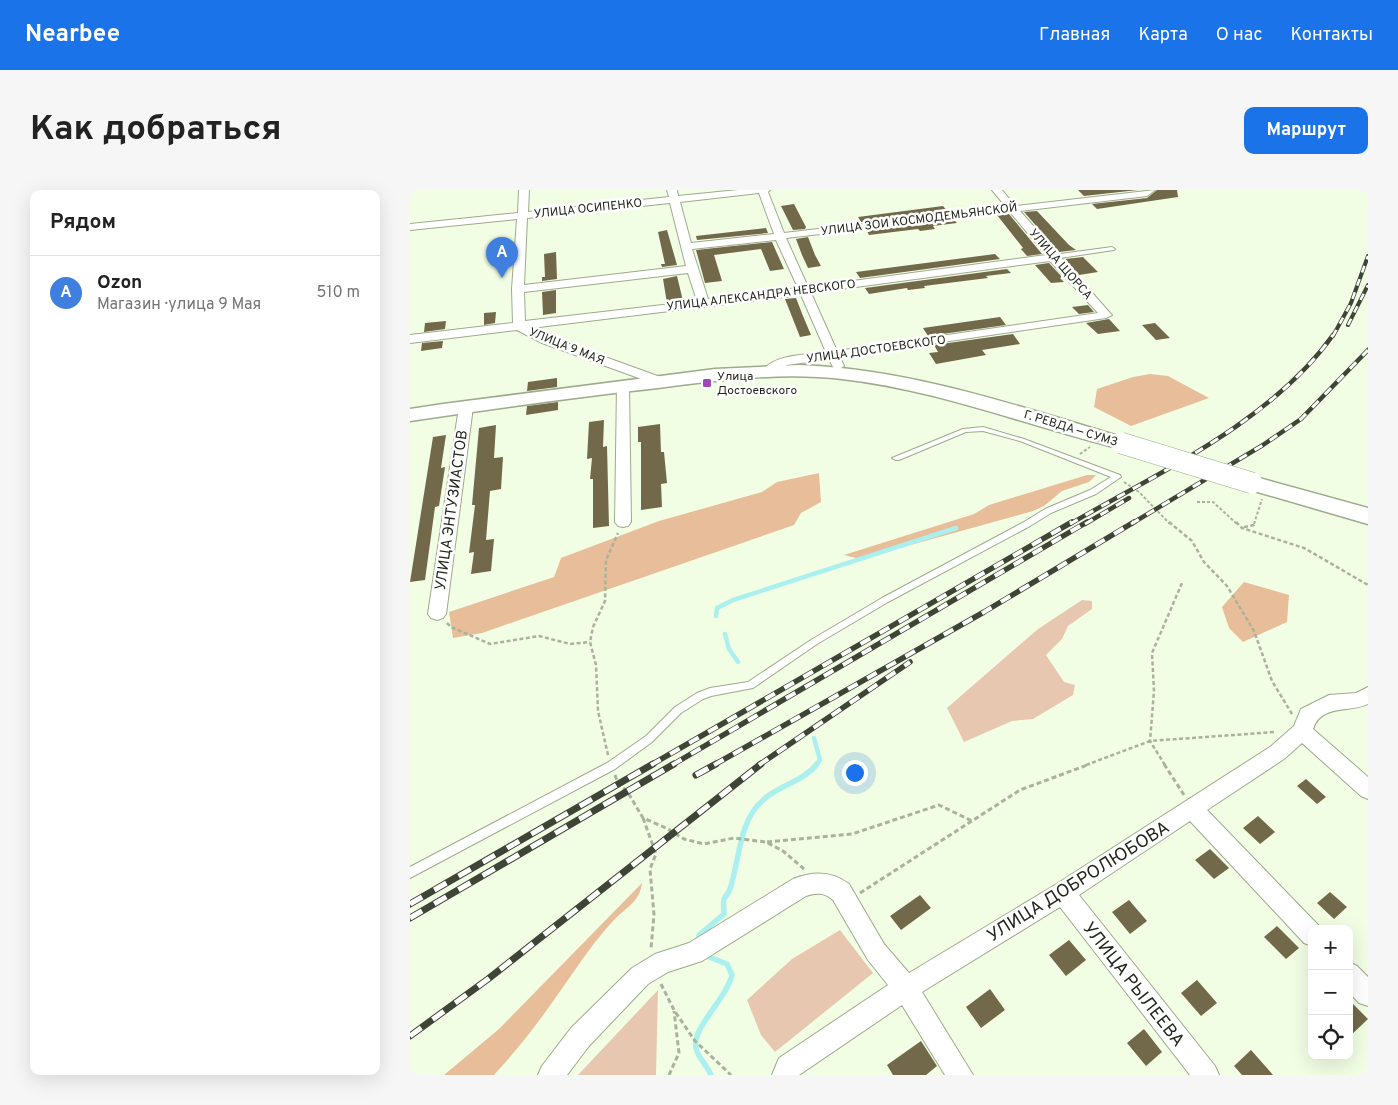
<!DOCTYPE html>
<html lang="ru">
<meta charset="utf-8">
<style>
:root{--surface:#fff;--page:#f6f6f6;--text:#222;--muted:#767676;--line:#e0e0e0;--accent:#1a73e8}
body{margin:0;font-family:Overpass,sans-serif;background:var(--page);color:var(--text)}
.controls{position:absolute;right:15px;bottom:15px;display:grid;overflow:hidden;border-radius:10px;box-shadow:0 5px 20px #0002}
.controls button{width:45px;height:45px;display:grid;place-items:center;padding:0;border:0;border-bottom:1px solid var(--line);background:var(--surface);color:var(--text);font:25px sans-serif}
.you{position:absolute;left:444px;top:582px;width:18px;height:18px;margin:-12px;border:4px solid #fff;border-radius:50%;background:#1a73e8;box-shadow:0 0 0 8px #1a73e833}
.badge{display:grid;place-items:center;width:32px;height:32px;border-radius:50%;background:var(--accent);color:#fff;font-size:16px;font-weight:700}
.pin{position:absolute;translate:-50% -41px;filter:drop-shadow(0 1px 2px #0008)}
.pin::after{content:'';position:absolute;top:26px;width:18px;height:15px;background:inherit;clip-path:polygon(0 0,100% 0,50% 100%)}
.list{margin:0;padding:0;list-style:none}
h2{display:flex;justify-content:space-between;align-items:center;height:65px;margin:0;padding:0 20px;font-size:21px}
h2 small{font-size:16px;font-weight:400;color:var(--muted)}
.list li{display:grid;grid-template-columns:32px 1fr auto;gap:15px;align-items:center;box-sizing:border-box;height:75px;padding:0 20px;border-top:1px solid var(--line)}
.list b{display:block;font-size:19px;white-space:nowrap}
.list p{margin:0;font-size:16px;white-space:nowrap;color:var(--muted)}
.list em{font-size:16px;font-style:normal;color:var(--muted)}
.icon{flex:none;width:28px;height:28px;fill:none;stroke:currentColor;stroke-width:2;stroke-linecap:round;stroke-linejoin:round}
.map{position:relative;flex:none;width:958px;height:885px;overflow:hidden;border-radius:10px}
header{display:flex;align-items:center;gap:30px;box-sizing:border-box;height:70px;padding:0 25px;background:var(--accent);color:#fff}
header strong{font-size:24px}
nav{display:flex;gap:28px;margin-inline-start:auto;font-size:18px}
.intro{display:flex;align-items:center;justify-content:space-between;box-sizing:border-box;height:120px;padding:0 30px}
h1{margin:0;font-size:35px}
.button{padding:12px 22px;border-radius:10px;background:var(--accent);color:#fff;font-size:18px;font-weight:700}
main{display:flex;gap:30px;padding:0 30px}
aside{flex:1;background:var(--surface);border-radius:10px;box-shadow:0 5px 20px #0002}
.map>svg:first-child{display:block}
</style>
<header>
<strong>Nearbee</strong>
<nav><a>Главная</a><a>Карта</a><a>О нас</a><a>Контакты</a></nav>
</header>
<div class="intro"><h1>Как добраться</h1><a class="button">Маршрут</a></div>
<main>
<aside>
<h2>Рядом<small></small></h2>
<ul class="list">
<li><span class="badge" style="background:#3f7fe0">A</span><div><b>Ozon</b><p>Магазин · улица 9 Мая</p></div><em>510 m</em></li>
</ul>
</aside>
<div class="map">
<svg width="958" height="885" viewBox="0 0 958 885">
<rect width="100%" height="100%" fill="#f2fee3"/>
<path fill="#e7c7af" d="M672 410 682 411V419L658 436 652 449 636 465 654 492 665 495 663 505 623 529 602 531 554 552 537 518 628 439Z
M430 740 463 783 365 862 351 845 337 810 382 769Z
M248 800 246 885H168Z"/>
<path fill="#e8bd9a" d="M740 184 758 186 799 208 721 236 684 217 687 199 723 187Z
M409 283 411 312 391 323 384 335 72 443 43 448 39 422 144 387 151 368 249 331 352 302 367 292Z
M677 285H686L679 292 652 301 634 316 623 321 450 369 434 365 564 324 579 315Z
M834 392 879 405 877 432 833 452 819 438 812 417Z
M232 693C230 712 215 718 203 731 179 757 160 788 139 817 122 841 104 863 84 885H34L89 839Z"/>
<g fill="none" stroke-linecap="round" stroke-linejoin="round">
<path stroke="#abf0ef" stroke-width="4.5" d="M306 426 307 418 323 410 546 338
M315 444 319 459 328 472
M404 548 410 570 406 575"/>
<path stroke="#abf0ef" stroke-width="5.5" d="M289 750V745L314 724C314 720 313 713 314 709 316 705 319 703 320 699 330 670 328 632 353 610 369 595 393 592 407 574
M294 765 317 774 322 785C317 808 281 839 286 858 288 868 297 875 301 885"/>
</g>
<path fill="#72694a" d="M668 0H728L674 6Z
M747 0H767L768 7 687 19 682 14 737 8Z
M384 14 396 37 395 39 383 40 371 16Z
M533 16 538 22 451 32 448 27Z
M627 21 659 55 666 60 649 62 614 22Z
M599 24 632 64 617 66 611 59 613 58 587 25Z
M544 30 547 33 523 36 525 39 510 41 508 39 459 45 457 41Z
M356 38 358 43 287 50 286 46Z
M257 40 267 75 252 77 251 74H255L248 42Z
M398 47 405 65 411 76 398 78 392 65 386 49Z
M362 52 374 79 360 81 351 59 304 65 312 91 295 93 286 60Z
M146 62 147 89 132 91V87H135L134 64Z
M585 64 590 69 450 88 446 82Z
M673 67 688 82 669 85 655 69Z
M639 73 652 87 650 88 654 92 641 93 625 75Z
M597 79 601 83 576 86 578 88 514 96 515 98 498 100 497 98 459 104 455 98Z
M267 86 273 111 257 113 253 89Z
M146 100V123L133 125 132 102Z
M386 108 393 126 401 145 390 147 375 109Z
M678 115 684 122 669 124 662 117Z
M86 122 85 133 74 135V123Z
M590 127 596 135 518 146 513 138Z
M699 129 710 141 688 144 676 133Z
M36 131 35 139 14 142 15 133Z
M745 133 760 148 746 150 732 135Z
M603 144 610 154 572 160 576 165 526 174 519 163 528 162 524 155Z
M33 151 32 158 11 161 12 153Z
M147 188V197L117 201 118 192Z
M148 212V220L116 225 117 216Z
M194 230 193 257 197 256 199 336 183 338V289H180L182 268 177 269 179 232Z
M250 234 251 262H254L257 293 251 294 252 317 231 320V252H228V237Z
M86 235 84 268 93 267 91 299 80 301 76 350 84 349 81 381 61 384 64 362 59 363 65 315H62L69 238Z
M36 245 31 278 35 277 29 316 25 317 15 390 0 392 23 247Z
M896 589 916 607 907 614 887 596Z
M848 626 865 642 850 654 833 638Z
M800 659 819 678 804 689 785 670Z
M920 702 937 717 924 729 907 713Z
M510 705 521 718 491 740 480 726Z
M719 710 737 731 720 744 702 722Z
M867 736 889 758 876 769 854 747Z
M659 750 676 770 656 786 639 765Z
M787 790 807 813 791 826 771 803Z
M580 799 595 820 571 838 556 817Z
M939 810 958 829 939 847Z
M734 839 752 862 736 876 717 853Z
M511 851 527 876 516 885H483L477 875Z
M841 860 863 885H832L824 876Z"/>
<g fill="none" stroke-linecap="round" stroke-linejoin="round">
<g stroke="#9cab8b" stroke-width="2">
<path id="service" d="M702 57 705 59 704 60 643 69 640 67 643 65Z
M573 237 614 249 710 285 711 287 686 304 641 323 620 336 478 412 407 454 343 498 301 506 293 509 271 523 242 552 205 579 0 688V677L197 573 236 546 265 517 287 503 300 498 338 492 401 450 472 408 614 332 635 319 680 300 701 287 610 251 573 241 556 242 489 270H486L482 268 553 239Z"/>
</g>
<g stroke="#9cab8b" stroke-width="2">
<path id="minor" d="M109 0H119L118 22 259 7 257 0H267L268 6 328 0H360L358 2 374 43 596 17 582 0H592L605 16 745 0 737 6 610 21 700 123 702 125 696 128 430 167 434 176 428 180 424 179 419 169 377 175 359 184 353 180C366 164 396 165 416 162L391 105 121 138 140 147 253 188 254 191 248 195 132 153 107 140 0 153V145L103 133 102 99 107 29 0 40V34L108 23ZM349 3 364 44 281 53 270 12ZM260 13 276 76 114 95 117 28ZM600 22 636 65 398 97 376 48ZM366 50 388 98 298 109 282 59ZM640 71 688 123 427 161 401 103ZM278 83 287 111 115 131 114 102Z
M213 191 219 195 221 332 218 336 213 337 208 336 205 332 207 195Z
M56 213 63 217 36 424 33 428 27 430 21 428 18 424 49 217Z
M958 497V514C939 523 911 514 903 539L958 587V609L951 606 892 553 874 569 797 620 910 737 911 739H902V756L894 753 780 631 669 705 805 876 809 885H780L650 717 512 802 563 885H535L492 815 389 885H362L369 868 478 795 458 770 423 710C414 702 406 703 396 706L292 771 258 782 238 794 179 856 157 885H128L132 876 161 838 222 778 245 764 279 753 383 689C403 681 422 681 439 694L474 754 499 783 645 695 860 557 884 536 891 519 919 505 946 503Z
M939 772 947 776 958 787V816L949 813 939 802Z"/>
</g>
<g stroke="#9cab8b" stroke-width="3">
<path id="primary" d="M389 175C502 179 611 217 718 249L722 253 718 257 711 259C618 236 529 200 432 189 371 182 309 190 248 198 165 207 82 219 0 231V219L33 214 305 179Z
M842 286 958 318V334L834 298 831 293 834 288Z"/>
</g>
<path stroke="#a8b29c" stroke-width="2" stroke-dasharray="3 2" stroke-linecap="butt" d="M670 264 680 257
M714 292 729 302 760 334
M787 312H803L827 334
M844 334 852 309"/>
<path stroke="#a8b29c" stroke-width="2.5" stroke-dasharray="4 2.5" stroke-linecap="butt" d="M759 332 782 351 794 372 817 396 844 441 862 491 882 524
M826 332 832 338 894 358 958 395
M834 337 844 335 845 332
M37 433 41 437 80 454 129 446 160 454 180 452
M198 565 188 521 186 475 180 452 183 437 195 411 196 370 208 343
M676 575 740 551 865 542
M755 575 740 551 744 501 742 463 772 393"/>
<path stroke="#a8b29c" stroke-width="3" stroke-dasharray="5 3" stroke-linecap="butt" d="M754 574 774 605
M205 585 208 594 217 601 233 628 256 638 274 649 294 654 324 648 356 652 373 661 394 679
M233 628 246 664 240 679 244 725 241 758
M357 652 442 644 529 615 562 631
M450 703 610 600 680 574
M251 794 264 820 285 851 321 885
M259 885 269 863 264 821"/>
<use href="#service" fill="#fff" fill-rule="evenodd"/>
<use href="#minor" fill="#fff" fill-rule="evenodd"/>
<use href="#primary" fill="#fff" fill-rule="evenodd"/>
<g stroke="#3e4436" stroke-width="4">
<path id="rail-far3" d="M938 135 958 95
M923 146 941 113 958 66"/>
</g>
<g stroke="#3e4436" stroke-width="4.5">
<path id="rail-far2" d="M660 334C750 282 862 231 923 145
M675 334 719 308
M721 334 853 255 891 229 958 160"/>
</g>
<g stroke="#3e4436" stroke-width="5.5">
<path id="rail-far1" d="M241 575 662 332
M262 575 677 332
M304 575 574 422 724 332
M349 575 500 472"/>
</g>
<g stroke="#3e4436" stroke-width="7">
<path id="rail" d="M286 585 306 574
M0 714 243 574
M0 728 264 574
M0 846 78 789 351 574"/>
</g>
<use href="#rail-far3" stroke="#fff" stroke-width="2.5" stroke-dasharray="7" stroke-linecap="butt"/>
<use href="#rail-far2" stroke="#fff" stroke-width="3" stroke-dasharray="9" stroke-linecap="butt"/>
<use href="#rail-far1" stroke="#fff" stroke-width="4" stroke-dasharray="11" stroke-linecap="butt"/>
<use href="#rail" stroke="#fff" stroke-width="5" stroke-dasharray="14" stroke-linecap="butt"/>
<g stroke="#9cab8b" stroke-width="22" stroke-linecap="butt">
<path id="primary-bridge" d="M711 253 842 293"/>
</g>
<path stroke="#a8b29c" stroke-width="2" stroke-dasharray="3 2" stroke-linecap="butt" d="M687 251 694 253"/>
<use href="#primary-bridge" stroke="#fff" stroke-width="21"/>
</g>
<rect fill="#a049b6" stroke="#fff" stroke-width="2" x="292" y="188" width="10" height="10" rx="2.5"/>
<g text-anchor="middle" stroke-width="5" stroke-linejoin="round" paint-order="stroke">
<g font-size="12" fill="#21261a" stroke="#fff">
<text transform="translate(178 18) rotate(-6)" y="4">УЛИЦА ОСИПЕНКО</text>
<text transform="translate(509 29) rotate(-7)" y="4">УЛИЦА ЗОИ КОСМОДЕМЬЯНСКОЙ</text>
<text transform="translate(651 74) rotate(49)" y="4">УЛИЦА ЩОРСА</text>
<text transform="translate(351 105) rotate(-7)" y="4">УЛИЦА АЛЕКСАНДРА НЕВСКОГО</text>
<text transform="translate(157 156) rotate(22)" y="4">УЛИЦА 9 МАЯ</text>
<text transform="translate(466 159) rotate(-8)" y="4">УЛИЦА ДОСТОЕВСКОГО</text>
<text transform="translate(661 238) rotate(17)" y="4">Г. РЕВДА — СУМЗ</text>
</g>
<g font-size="12" fill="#21261a" stroke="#fff" text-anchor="start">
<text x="307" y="190">Улица<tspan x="307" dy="14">Достоевского</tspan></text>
</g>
<g font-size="15" fill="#21261a" stroke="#fff">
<text transform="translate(41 320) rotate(-82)" y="5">УЛИЦА ЭНТУЗИАСТОВ</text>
</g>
<g font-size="18" fill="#21261a" stroke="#fff">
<text transform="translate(668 691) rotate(-32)" y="6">УЛИЦА ДОБРОЛЮБОВА</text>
<text transform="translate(724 794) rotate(52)" y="6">УЛИЦА РЫЛЕЕВА</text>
</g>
</g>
</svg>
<div class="controls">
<button>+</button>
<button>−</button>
<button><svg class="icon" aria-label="locate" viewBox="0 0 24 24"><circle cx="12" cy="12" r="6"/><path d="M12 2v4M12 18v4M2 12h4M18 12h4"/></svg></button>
</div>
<div class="you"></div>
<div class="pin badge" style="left:92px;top:88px;background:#3f7fe0">A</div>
</div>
</main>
